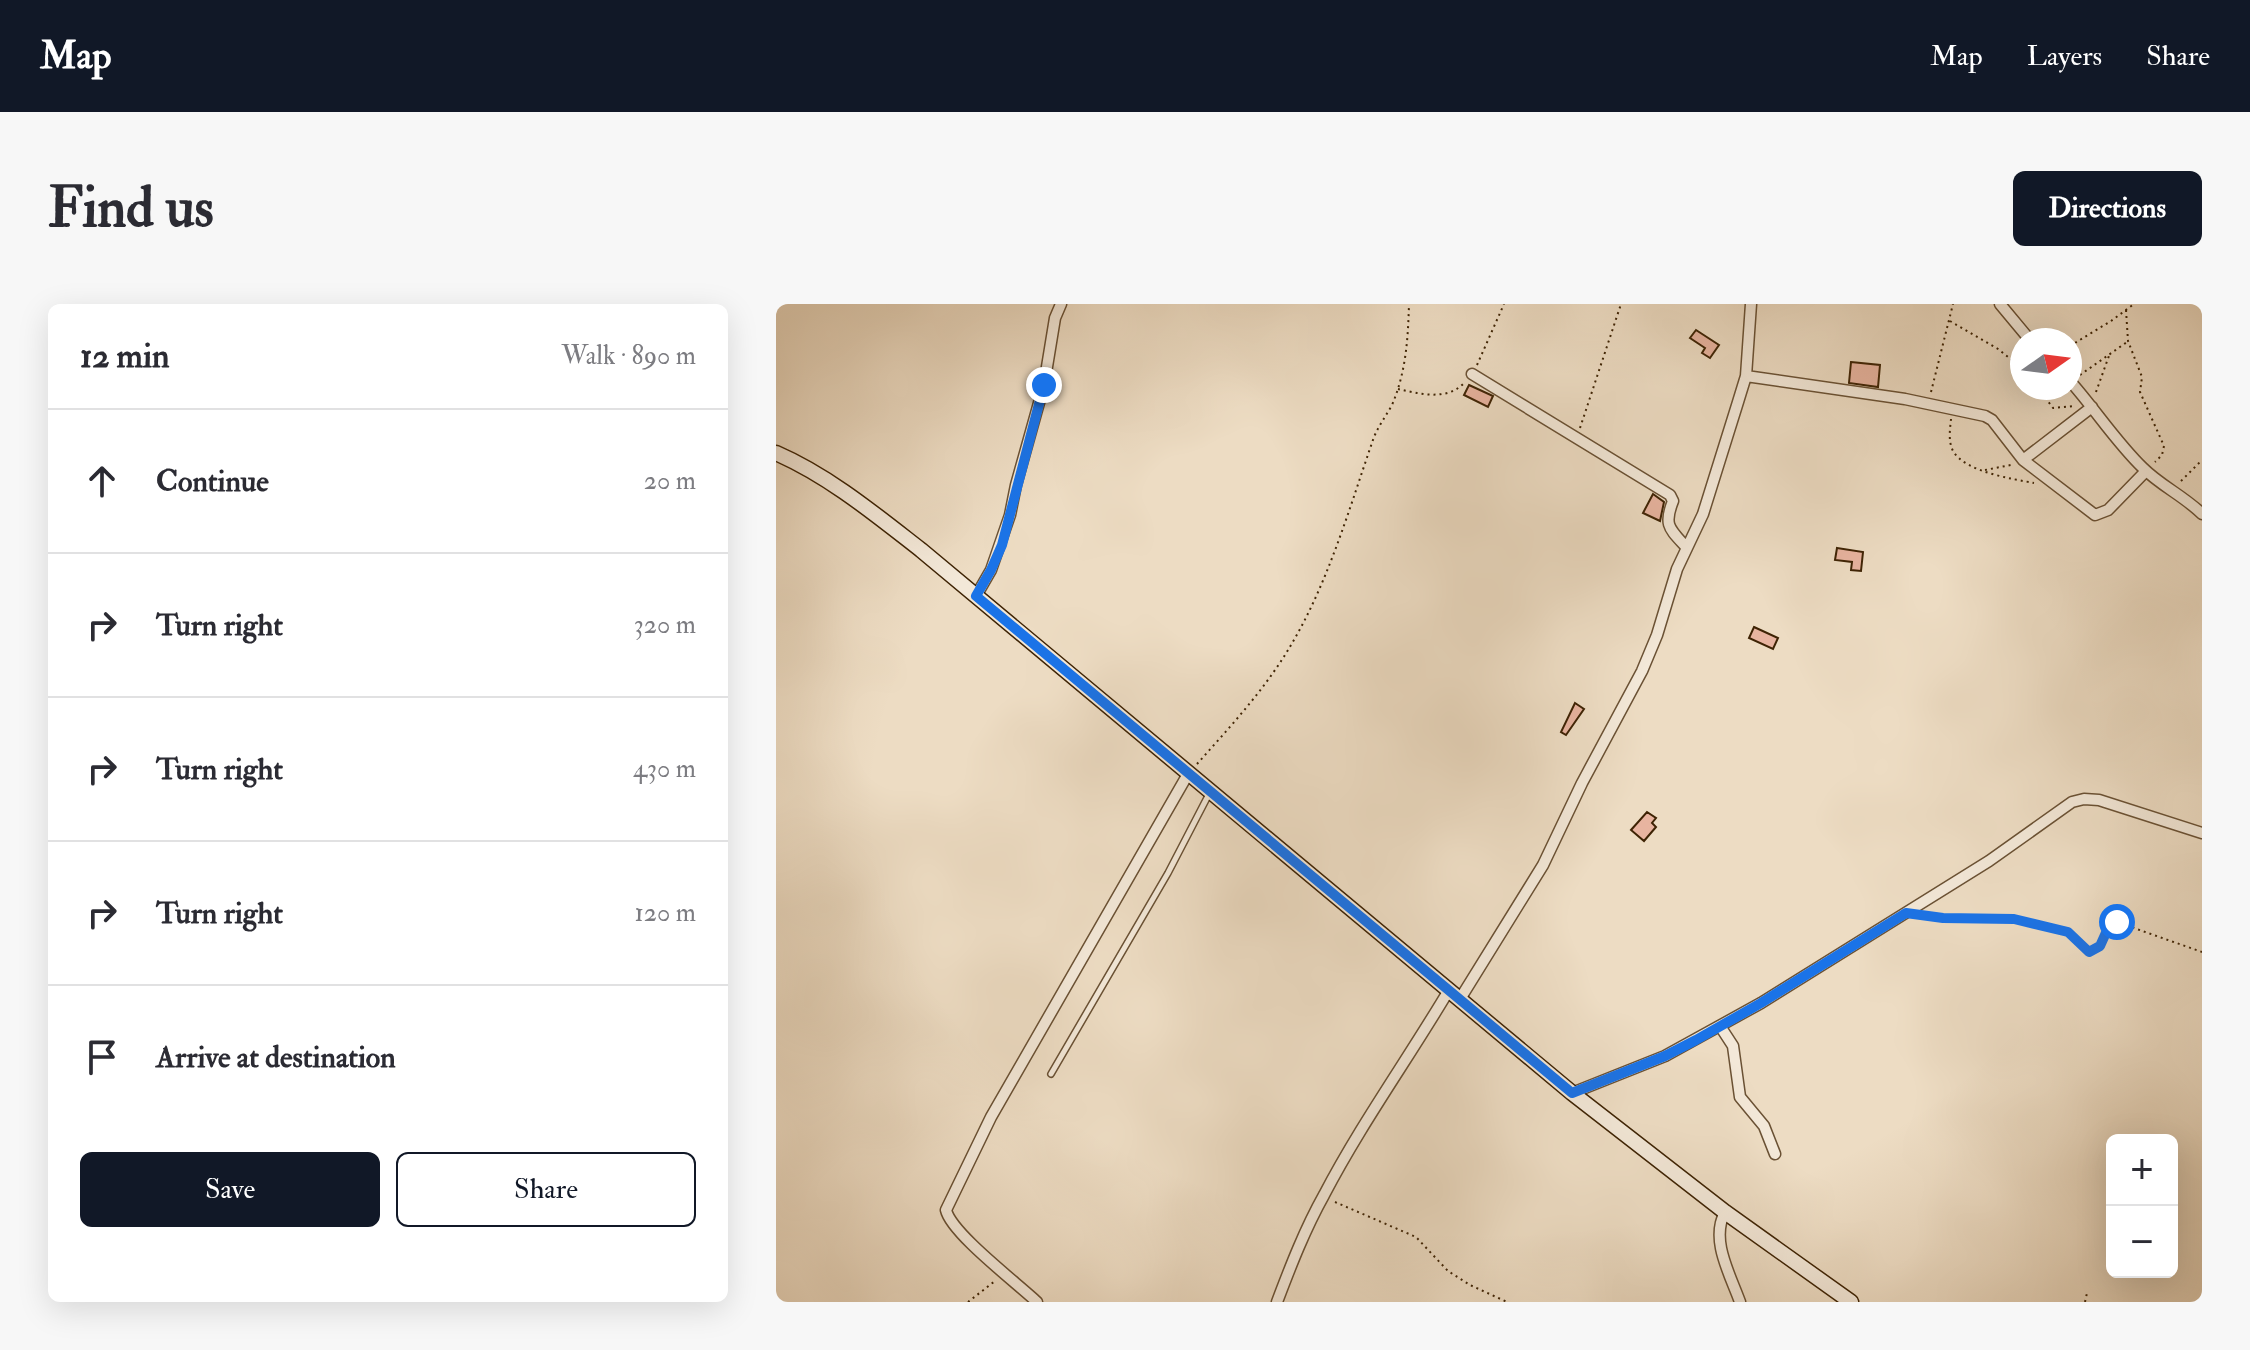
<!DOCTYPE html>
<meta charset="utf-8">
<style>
:root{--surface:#fff;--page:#f7f7f7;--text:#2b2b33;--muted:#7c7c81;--line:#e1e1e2;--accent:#111827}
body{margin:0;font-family:"IM FELL Double Pica",serif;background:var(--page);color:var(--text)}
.controls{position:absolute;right:24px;bottom:24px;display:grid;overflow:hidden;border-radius:12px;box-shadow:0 8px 32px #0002}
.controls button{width:72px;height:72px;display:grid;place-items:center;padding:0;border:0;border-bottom:2px solid var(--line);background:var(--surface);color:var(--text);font:40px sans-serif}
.compass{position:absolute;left:1234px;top:24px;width:72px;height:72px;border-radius:50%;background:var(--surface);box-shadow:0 8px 32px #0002;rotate:76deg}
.stop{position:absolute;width:24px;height:24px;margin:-18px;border:6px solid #1a73e8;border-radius:50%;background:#fff}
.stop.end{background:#1a73e8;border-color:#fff;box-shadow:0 2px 8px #0008}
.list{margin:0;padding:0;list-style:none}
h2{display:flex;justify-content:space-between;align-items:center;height:104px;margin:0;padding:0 32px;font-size:34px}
h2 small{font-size:26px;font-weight:400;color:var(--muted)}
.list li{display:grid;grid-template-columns:52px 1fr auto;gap:24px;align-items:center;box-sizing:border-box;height:144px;padding:0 32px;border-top:2px solid var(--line)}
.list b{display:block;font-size:30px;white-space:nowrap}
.list em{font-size:26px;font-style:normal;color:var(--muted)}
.actions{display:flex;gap:16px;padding:24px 32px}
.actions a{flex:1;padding:18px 0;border:2px solid var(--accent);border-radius:12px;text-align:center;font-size:28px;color:var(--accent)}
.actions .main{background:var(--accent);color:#fff}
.icon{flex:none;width:44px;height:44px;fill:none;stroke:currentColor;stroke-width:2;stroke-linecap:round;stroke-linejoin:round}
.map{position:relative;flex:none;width:1426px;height:998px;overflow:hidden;border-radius:12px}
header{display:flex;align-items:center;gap:48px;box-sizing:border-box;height:112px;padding:0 40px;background:var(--accent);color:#fff}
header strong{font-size:38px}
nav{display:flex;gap:44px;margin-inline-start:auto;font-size:28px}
.intro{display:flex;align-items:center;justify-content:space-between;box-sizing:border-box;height:192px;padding:0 48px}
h1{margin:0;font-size:56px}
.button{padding:20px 36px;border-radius:12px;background:var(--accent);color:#fff;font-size:28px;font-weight:700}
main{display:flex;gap:48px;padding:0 48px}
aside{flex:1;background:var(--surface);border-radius:12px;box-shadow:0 8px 32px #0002}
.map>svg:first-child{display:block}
</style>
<header>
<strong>Map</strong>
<nav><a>Map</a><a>Layers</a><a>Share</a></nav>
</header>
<div class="intro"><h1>Find us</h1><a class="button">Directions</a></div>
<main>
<aside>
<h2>12 min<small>Walk · 890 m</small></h2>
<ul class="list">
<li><svg class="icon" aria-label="ahead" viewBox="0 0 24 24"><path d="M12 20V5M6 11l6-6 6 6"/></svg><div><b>Continue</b></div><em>20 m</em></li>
<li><svg class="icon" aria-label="right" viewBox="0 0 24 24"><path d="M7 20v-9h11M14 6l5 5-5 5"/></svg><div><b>Turn right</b></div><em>320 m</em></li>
<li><svg class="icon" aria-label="right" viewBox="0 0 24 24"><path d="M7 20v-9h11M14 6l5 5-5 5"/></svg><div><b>Turn right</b></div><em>430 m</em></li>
<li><svg class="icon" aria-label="right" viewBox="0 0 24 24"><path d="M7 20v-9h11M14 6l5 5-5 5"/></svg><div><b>Turn right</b></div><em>120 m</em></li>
<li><svg class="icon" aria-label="arrive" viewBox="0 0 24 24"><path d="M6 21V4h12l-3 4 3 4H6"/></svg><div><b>Arrive at destination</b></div></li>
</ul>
<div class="actions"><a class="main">Save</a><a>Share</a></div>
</aside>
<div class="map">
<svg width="1426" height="998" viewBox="0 0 1426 998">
<rect width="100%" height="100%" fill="#eddcc3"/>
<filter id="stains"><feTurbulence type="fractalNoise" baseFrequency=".0025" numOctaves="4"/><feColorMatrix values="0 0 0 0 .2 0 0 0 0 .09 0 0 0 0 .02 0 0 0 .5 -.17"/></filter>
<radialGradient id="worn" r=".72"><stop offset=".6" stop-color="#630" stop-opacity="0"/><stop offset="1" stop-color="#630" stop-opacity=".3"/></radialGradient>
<path fill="#e8b4a0" stroke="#3e2304" stroke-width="2" d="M920 26 943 41 934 54 926 49 929 44 914 34Z
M1075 58 1104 61 1102 83 1073 79Z
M693 81 717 92 712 103 688 91Z
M877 190 888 198 884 217 867 209Z
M1061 244 1087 248 1085 267 1075 266 1076 258 1059 256Z
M978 323 1002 334 997 345 973 334Z
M799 399 808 405 790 431 785 428Z
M871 508 880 514 876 519 880 523 868 537 855 526Z"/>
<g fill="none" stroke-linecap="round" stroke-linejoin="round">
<g stroke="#6a5134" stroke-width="8">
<path id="lane" d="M275 770 392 569 433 490"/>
</g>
<g stroke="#6a5134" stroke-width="13">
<path id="street" d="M1224 0 1254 36
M696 70 894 191 897 197C887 222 894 225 911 244
M970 72 1129 95 1209 112 1216 116 1247 156 1319 211 1332 206 1370 167
M1294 77C1319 105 1340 138 1367 164 1385 182 1408 192 1426 210
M1247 156 1316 103
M200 292 215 266 234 211 240 181 268 81 279 14 285 0
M684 695 767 561 806 479 866 367 881 331 901 265 927 210 962 98 970 72 975 0
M944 722 957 742 964 793 988 822 999 850
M796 789 889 752 985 699 1213 557 1296 498 1308 495 1323 496 1426 529
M949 908C934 936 954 970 964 998
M261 998C241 979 175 929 170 906L215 813 412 470
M501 998C515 961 529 925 548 891 585 820 632 755 673 686"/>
</g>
<g stroke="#3e2304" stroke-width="17">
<path id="secondary" d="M0 149C53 172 100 211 145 246L796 789 949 908 1075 998"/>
</g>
<path stroke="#3e2304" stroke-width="2" stroke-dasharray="2 4" stroke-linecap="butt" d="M1350 6 1352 37 1366 73 1364 88 1388 142 1386 151 1379 158
M1174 17 1222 45 1246 64
M1294 42 1335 17 1358 0
M701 61 728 0
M1304 71 1351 38
M1262 84 1277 104 1298 102
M622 85C644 90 671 97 688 79
M1155 88 1177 0
M1320 88 1334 49
M1175 115C1174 125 1172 137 1177 147 1189 168 1237 175 1258 179
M804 124 845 0
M1209 166 1235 161
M1405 177 1426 156
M421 460C454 423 490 384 515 341 553 277 574 202 598 133 603 121 610 112 616 101 630 68 632 35 633 0
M1147 611C1195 617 1244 610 1290 628 1301 632 1303 643 1313 648 1329 643 1327 622 1341 618L1426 648
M559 898 640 933 672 967 694 981 731 998
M192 998 219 977
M1309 998 1311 989"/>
<use href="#lane" stroke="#f3e8d8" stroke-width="5"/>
<use href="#street" stroke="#f3e8d8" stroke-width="10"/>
<use href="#secondary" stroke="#f3e8d8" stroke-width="14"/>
</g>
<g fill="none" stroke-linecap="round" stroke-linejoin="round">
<path stroke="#1a73e8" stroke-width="10" d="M268 81 226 241 215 266 200 292 796 789 889 752 920 736 985 699 1130 609 1167 614 1238 615 1292 628 1313 648 1324 642 1333 622 1341 618"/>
</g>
<rect width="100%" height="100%" filter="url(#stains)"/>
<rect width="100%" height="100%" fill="url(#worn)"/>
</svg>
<div class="controls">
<button>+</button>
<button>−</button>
</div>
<svg class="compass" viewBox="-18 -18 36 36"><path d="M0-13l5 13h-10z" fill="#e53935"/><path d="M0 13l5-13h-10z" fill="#7c7c81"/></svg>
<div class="stop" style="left:1341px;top:618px"></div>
<div class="stop end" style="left:268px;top:81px"></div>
</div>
</main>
